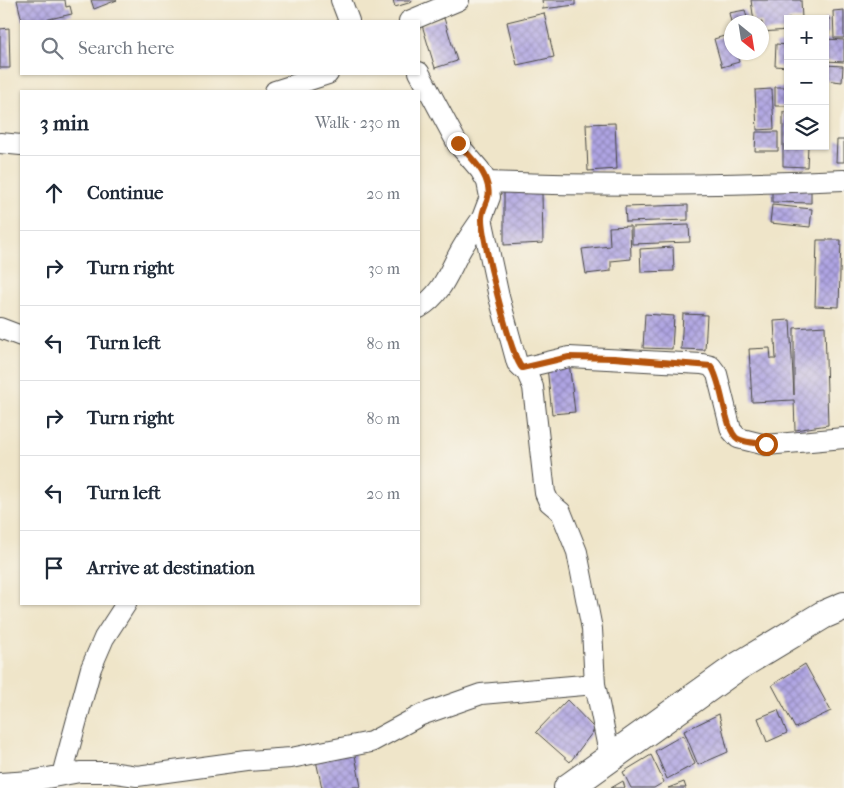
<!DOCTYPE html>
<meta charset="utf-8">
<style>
:root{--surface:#fff;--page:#f2f2f3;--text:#1f2937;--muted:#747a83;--line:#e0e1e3}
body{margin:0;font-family:"IM FELL French Canon",serif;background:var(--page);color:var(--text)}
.controls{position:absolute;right:15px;top:15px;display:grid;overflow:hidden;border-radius:0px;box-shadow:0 1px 4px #0004}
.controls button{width:45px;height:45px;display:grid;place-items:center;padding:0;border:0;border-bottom:1px solid var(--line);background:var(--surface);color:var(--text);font:25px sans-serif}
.compass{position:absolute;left:724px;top:15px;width:45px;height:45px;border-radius:50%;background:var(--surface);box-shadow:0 1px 4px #0004;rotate:150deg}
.stop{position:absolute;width:15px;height:15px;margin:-11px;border:4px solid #b45309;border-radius:50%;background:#fff}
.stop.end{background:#b45309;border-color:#fff;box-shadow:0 1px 5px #0008}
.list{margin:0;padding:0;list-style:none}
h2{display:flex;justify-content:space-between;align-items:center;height:65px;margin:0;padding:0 20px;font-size:21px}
h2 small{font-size:16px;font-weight:400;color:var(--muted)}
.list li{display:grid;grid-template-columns:32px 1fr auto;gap:15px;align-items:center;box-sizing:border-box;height:75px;padding:0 20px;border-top:1px solid var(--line)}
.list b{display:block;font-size:19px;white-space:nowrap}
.list em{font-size:16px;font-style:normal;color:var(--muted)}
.icon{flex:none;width:28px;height:28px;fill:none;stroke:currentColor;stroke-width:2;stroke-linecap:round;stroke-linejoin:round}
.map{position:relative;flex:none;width:844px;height:788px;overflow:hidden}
.search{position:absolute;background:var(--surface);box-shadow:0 1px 4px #0004;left:20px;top:20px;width:400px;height:55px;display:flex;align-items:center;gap:12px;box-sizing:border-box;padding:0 18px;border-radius:0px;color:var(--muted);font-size:19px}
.panel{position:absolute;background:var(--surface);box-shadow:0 1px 4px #0004;left:20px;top:90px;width:400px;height:515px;border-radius:0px}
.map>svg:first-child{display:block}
</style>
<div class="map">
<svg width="844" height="788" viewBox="0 0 844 788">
<defs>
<pattern id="building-cross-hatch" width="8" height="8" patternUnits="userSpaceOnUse" patternTransform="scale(1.25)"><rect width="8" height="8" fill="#afa4e3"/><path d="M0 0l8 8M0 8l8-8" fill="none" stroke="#8f86b8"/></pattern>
</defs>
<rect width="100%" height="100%" fill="#f7f3e8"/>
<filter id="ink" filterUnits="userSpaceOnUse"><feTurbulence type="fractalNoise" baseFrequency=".02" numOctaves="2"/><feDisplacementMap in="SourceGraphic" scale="10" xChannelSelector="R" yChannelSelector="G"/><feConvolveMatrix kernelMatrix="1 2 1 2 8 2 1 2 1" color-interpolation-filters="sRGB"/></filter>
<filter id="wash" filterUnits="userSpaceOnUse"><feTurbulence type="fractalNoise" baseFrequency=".0096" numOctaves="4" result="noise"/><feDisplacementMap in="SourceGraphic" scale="20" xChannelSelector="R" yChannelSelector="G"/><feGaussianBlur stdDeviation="1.12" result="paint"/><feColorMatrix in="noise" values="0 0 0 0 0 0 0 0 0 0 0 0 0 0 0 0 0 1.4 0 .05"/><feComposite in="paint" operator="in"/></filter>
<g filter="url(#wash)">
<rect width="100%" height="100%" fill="#efe5c9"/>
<g id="blocks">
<path fill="url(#building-cross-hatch)" d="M17 0H65L66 7 70 6 72 14 40 21H22Z
M91 0H117L94 9Z
M393 0H411L412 2 395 7Z
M542 0H575V5L543 9Z
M751 0H801L802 19H788V30L762 32V22H754Z
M745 10 748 22H731L729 13Z
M844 10V38H834L833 11Z
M544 13 554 57 517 65 507 22Z
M444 18 457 61 435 68 422 25Z
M825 18H829V34H825Z
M9 28 10 68H0V29Z
M731 34 732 52H736L739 62 722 67 714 39Z
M825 39 844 40V62L825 61Z
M776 44 788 45V67L775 66Z
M825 65 843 66 842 82 825 80Z
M775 87H788V106H775Z
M772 89 774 129 757 130 755 90Z
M783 112H788V146H808L807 167 783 166Z
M615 123 617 169 588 171 586 124Z
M756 132H778V151H755Z
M837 140H844V162H836Z
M772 186H811V203L772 202Z
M504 188 542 194 543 243 504 245Z
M688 205V220L626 222 625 207Z
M772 205 812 209 810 227 770 223Z
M689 225 690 242 632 244V227Z
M630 226 631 259 611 261V271L586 274 582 249 610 246 609 227Z
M817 240H841L839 307 815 306Z
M673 247 674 271 641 272 640 249Z
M645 314 674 316 672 349 643 348Z
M683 314 707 315 705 350 681 349Z
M790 320 794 395V328L825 326 828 425 795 430 794 400 752 402 749 349 770 348 771 359H776L774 321Z
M569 362 575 412 552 414 547 367Z
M805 664 831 711 795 728 772 685Z
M567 700 595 729 570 762 536 732Z
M778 710 787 733 767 742 758 718Z
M719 714 728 752 698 765 684 731Z
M683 735 695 764 667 779 655 751Z
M354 750 361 787 322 788 315 756Z
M651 755 664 782 654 788H631L623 772Z
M623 781 625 788H611Z
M684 782 686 788H668Z"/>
</g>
</g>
<g filter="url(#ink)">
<use href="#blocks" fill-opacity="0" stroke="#484743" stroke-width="1"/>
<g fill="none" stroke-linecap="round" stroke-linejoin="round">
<g stroke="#484743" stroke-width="22">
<path id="street" d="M341 0 349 21
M409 21 459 0
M419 72 457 143 480 170 487 182 490 197 482 218 499 297 517 363 527 373 533 387 545 493 549 502 561 512 577 552 592 629 595 684 610 758
M275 91 328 74
M0 143 21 145
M487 182C606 187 725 185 844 180
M419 308C443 294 449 270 462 248 468 238 475 228 482 218
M0 328 21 336
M522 368 569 357 702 364 711 366 717 374 731 430 738 438 766 445 844 438
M62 775 91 668 104 638 126 604
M0 783 31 781 80 772H109L137 776 247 761 291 758 371 742 421 715 481 694 595 684"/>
</g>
<g stroke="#484743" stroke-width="30">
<path id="primary" d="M568 788 737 667 823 615 844 606"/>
</g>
<use href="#street" stroke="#fff" stroke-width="20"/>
<use href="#primary" stroke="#fff" stroke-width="28"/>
</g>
</g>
<g fill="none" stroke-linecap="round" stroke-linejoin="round" filter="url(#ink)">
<path stroke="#b45309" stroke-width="6" d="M458 143C468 155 483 168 487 183 493 200 481 206 482 220 483 241 510 355 522 368L569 357 614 358 711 366C723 383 724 430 738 439 746 443 758 443 766 444"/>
</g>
</svg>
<div class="controls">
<button>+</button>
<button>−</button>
<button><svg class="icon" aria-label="layers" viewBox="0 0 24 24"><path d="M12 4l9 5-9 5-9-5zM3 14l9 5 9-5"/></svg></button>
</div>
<svg class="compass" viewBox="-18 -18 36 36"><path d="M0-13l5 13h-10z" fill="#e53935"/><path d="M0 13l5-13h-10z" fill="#747a83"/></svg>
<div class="stop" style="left:766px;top:444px"></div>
<div class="stop end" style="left:458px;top:143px"></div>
<div class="search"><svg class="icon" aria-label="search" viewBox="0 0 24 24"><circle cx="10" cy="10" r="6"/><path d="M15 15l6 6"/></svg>Search here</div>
<section class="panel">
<h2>3 min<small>Walk · 230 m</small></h2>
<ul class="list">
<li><svg class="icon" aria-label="ahead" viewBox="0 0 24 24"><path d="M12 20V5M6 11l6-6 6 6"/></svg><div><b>Continue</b></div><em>20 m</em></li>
<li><svg class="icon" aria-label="right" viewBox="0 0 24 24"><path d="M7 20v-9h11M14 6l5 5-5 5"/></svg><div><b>Turn right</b></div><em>30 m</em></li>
<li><svg class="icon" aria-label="left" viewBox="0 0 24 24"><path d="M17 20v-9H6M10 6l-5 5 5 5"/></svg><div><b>Turn left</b></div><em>80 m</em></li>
<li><svg class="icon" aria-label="right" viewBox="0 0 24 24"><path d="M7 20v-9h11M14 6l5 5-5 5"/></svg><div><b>Turn right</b></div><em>80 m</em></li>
<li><svg class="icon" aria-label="left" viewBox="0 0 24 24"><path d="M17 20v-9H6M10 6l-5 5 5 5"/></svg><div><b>Turn left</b></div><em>20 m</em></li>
<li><svg class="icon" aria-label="arrive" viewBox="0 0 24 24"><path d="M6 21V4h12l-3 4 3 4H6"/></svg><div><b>Arrive at destination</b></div></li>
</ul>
</section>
</div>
